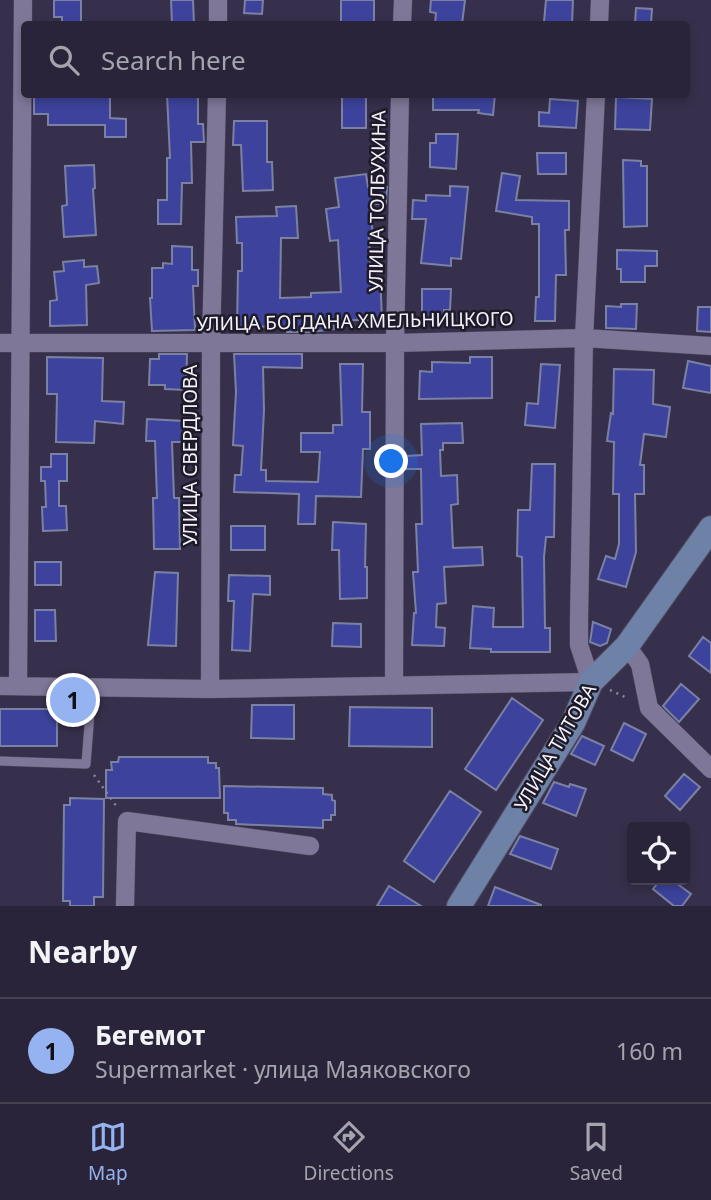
<!DOCTYPE html>
<meta charset="utf-8">
<style>
:root{--surface:#292439;--page:#353044;--text:#f1f3f6;--muted:#a5a4ae;--line:#454153;--accent:#95b2f1}
body{margin:0;font-family:"Noto Sans",sans-serif;background:var(--page);color:var(--text)}
.controls{position:absolute;right:21px;bottom:21px;display:grid;overflow:hidden;border-radius:7px;box-shadow:0 4px 10px #0003}
.controls button{width:63px;height:63px;display:grid;place-items:center;padding:0;border:0;border-bottom:2px solid var(--line);background:var(--surface);color:var(--text);font:35px sans-serif}
.you{position:absolute;left:392px;top:462px;width:24px;height:24px;margin:-18px;border:5px solid #fff;border-radius:50%;background:#1a73e8;box-shadow:0 0 0 10px #1a73e833}
.badge{display:grid;place-items:center;width:46px;height:46px;border-radius:50%;background:var(--accent);color:#111;font-size:23px;font-weight:700}
.pin{position:absolute;translate:-50% -50%;border:4px solid #fff;box-shadow:0 2px 7px #0006}
.list{margin:0;padding:0;list-style:none}
h2{display:flex;justify-content:space-between;align-items:center;height:91px;margin:0;padding:0 28px;font-size:30px}
h2 small{font-size:23px;font-weight:400;color:var(--muted)}
.list li{display:grid;grid-template-columns:46px 1fr auto;gap:21px;align-items:center;box-sizing:border-box;height:105px;padding:0 28px;border-top:2px solid var(--line)}
.list b{display:block;font-size:26px;white-space:nowrap}
.list p{margin:0;font-size:23px;white-space:nowrap;color:var(--muted)}
.list em{font-size:23px;font-style:normal;color:var(--muted)}
.icon{flex:none;width:38px;height:38px;fill:none;stroke:currentColor;stroke-width:2;stroke-linecap:round;stroke-linejoin:round}
.map{position:relative;flex:none;width:711px;height:906px;overflow:hidden}
.search{position:absolute;background:var(--surface);box-shadow:0 4px 10px #0003;left:21px;right:21px;top:21px;height:77px;display:flex;align-items:center;gap:18px;box-sizing:border-box;padding:0 24px;border-radius:7px;color:var(--muted);font-size:26px}
.sheet{height:196px;background:var(--surface)}
nav{display:flex;justify-content:space-around;align-items:center;box-sizing:border-box;height:98px;border-top:2px solid var(--line);background:var(--surface);font-size:19px;color:var(--muted)}
nav a{display:grid;justify-items:center;gap:4px}
nav .on{color:var(--accent)}
.map>svg:first-child{display:block}
</style>
<div class="map">
<svg width="711" height="906" viewBox="0 0 711 906">
<rect width="100%" height="100%" fill="#37304c"/>
<path fill="#3d439d" stroke="#7b81a2" stroke-width="2" d="M54 0H81V24H62V17H54Z
M171 0H193L194 24H172Z
M245 0H263L262 14 244 13Z
M341 0H374V23H341Z
M431 0H465L462 24H435L436 13 430 12Z
M546 0H573L572 24 544 22Z
M636 8 652 9 651 24H635Z
M34 94H110V118L126 119V137H105V125H48V114H34Z
M167 94H198V124H203L204 142H191L192 183H182L181 224H158V200H167V158H170Z
M342 94H366V128H342Z
M433 94H495L493 115 478 113 479 110H433Z
M616 97 652 99 650 130 615 129Z
M550 99 578 101 576 128 539 126V112L549 113Z
M234 121H267V162H272L273 190 243 191 241 145H233Z
M436 134H458L456 169 430 167V143H436Z
M537 153H566V174H538Z
M623 160 641 161V166H647V226L624 227Z
M94 165 95 188 93 189 96 235 64 237 62 206 67 205 65 166Z
M502 173 520 176 516 200 569 201V230H565L566 275H556L555 321H535L536 297H539V224H532V217L496 211Z
M366 174 368 187H387L386 204H370L373 236 369 237 371 274H380L382 319 334 321V329L310 332H287V326L237 327 238 271H242V243H237L236 217 277 216 276 207 296 206 298 238H281L280 298 311 297V293L341 292 338 240 330 241 326 209 339 207 335 178Z
M450 186 468 187 461 259 451 258V266L421 263 426 219H412L413 200 426 201V195L450 196Z
M172 246 192 247V270H198V286H193L195 330 152 331 150 298H152V268H163V263L172 264Z
M617 250 657 251V266H645V282H621V269H617Z
M84 260V267L97 266 99 283 86 285 87 325 50 326V301L57 300 54 272 64 271 63 262Z
M422 289H451L450 310H444V317H422Z
M621 304H637L636 329 606 328V306L621 307Z
M698 307H711V332L697 331Z
M159 354H187L186 390 165 389V385H149L150 359H159Z
M234 354H302V368L263 367 264 410 261 470H266V481L318 482 320 452H301V433H333V425H342L340 364H363L362 412H370V449H363L361 497 316 496 315 524H298L299 494 234 492 235 475H241L243 446 233 445 236 392Z
M47 357 103 358 102 401 124 402 123 424 95 421 94 443 56 442 57 394H47Z
M470 357H492V398L419 399 420 371 432 372V362L470 363Z
M688 361 711 366V393L683 388Z
M541 364 560 365 555 428 525 425 527 403 538 404Z
M614 369 654 370 653 404 670 407 666 437 644 434 640 465H644V494H635L636 552 626 587 598 579 606 556 615 559 619 544V494H613L614 442 607 441 611 413 613 414Z
M147 419 184 421 183 442H172L174 498H179L180 549H154L153 498H157L155 441H146Z
M462 423 463 443H443V450H440L441 476 457 475 458 504 451 505 453 548 482 547 483 565 444 567 446 603 437 604 436 627 445 628 444 646 412 645 414 613H416L413 572H418L416 524H422L421 469H406V456L422 455 421 424Z
M51 454H67V481H59V506H66L67 530 43 531 42 507H46L45 481H41V467H51Z
M532 464H555L554 537H546L544 557 545 628H550V652H491V649L470 648 473 606 494 608 493 627H523L522 557 517 556 518 510H530Z
M333 522 366 524 365 567H367V598L340 599 339 550H332Z
M231 526H265V550H231Z
M35 562H61V585H35Z
M155 572 178 573 176 646 148 645Z
M229 575 270 576V595L253 594 250 651 232 650 234 601H228Z
M35 610H55L56 641H35Z
M593 622 611 629 607 643 600 646 590 642Z
M333 623 361 624V647L332 646Z
M703 637 711 643V673L689 656Z
M681 684 699 699 679 722 663 706Z
M512 698 543 720 496 790 465 769Z
M252 705H294V739L251 738Z
M350 707 432 708V747L349 746Z
M0 709H57V746H0Z
M624 723 646 734 633 761 611 750Z
M582 736 604 746 595 765 571 754Z
M119 757H208V763H216V768H219L220 798H106V770H112L111 762H118Z
M684 774 700 787 680 810 665 796Z
M554 782 569 787 570 784 586 789 576 816 543 803Z
M224 786 323 788V794L332 795V800L335 801V815H331V820H323V828L236 824V820H228V813H224Z
M450 791 481 812 434 882 404 861Z
M70 798 104 799 103 897H94V906H70V901H63L64 805H70Z
M520 836 558 849 551 869 510 854Z
M660 880H672L691 894 682 906H674L653 889Z
M389 886 421 906H377Z
M495 887 541 905V906H488Z"/>
<g fill="none" stroke-linecap="round" stroke-linejoin="round">
<g stroke="#524c62" stroke-width="10">
<path id="lane" d="M0 761 86 764 92 687"/>
</g>
<g stroke="#524c62" stroke-width="19">
<path id="street" d="M218 24V0
M402 24 403 0
M599 24 600 0
M0 343H395L584 338 711 346
M627 646 640 664 649 708 711 769
M0 686 210 689 591 682 579 645V620L584 338 596 94
M18 686 23 0
M394 686 395 343 400 94
M210 689 211 345 217 94
M125 906 127 821 310 846"/>
</g>
<g stroke="#524c62" stroke-width="26">
<path id="secondary" d="M459 906 573 723 591 682 627 646 711 528"/>
</g>
<path stroke="#8b869b" stroke-width="2.5" stroke-dasharray="2 5" stroke-linecap="butt" d="M610 690 629 699
M94 775 117 807"/>
<use href="#lane" stroke="#7e7797" stroke-width="9"/>
<use href="#street" stroke="#7e7797" stroke-width="18"/>
<use href="#secondary" stroke="#6d82a6" stroke-width="24"/>
</g>
<g text-anchor="middle" stroke-width="5" stroke-linejoin="round" paint-order="stroke">
<g font-size="19" fill="#f4f2fd" stroke="#1e1a27">
<text transform="translate(377 201) rotate(-89)" y="7">УЛИЦА ТОЛБУХИНА</text>
<text transform="translate(355 321) rotate(-1)" y="7">УЛИЦА БОГДАНА ХМЕЛЬНИЦКОГО</text>
<text transform="translate(190 455) rotate(-90)" y="7">УЛИЦА СВЕРДЛОВА</text>
<text transform="translate(555 747) rotate(-60)" y="7">УЛИЦА ТИТОВА</text>
</g>
</g>
</svg>
<div class="controls">
<button><svg class="icon" aria-label="locate" viewBox="0 0 24 24"><circle cx="12" cy="12" r="6"/><path d="M12 2v4M12 18v4M2 12h4M18 12h4"/></svg></button>
</div>
<div class="you"></div>
<div class="pin badge" style="left:73px;top:700px">1</div>
<div class="search"><svg class="icon" aria-label="search" viewBox="0 0 24 24"><circle cx="10" cy="10" r="6"/><path d="M15 15l6 6"/></svg>Search here</div>
</div>
<section class="sheet">
<h2>Nearby<small></small></h2>
<ul class="list">
<li><span class="badge">1</span><div><b>Бегемот</b><p>Supermarket · улица Маяковского</p></div><em>160 m</em></li>
</ul>
</section>
<nav>
<a class="on"><svg class="icon" aria-label="map" viewBox="0 0 24 24"><path d="M3 6l6-2 6 2 6-2v14l-6 2-6-2-6 2zM9 4v14M15 6v14"/></svg>Map</a>
<a><svg class="icon" aria-label="directions" viewBox="0 0 24 24"><path d="M12 3l9 9-9 9-9-9zM9 14v-3h6M13 9l2 2-2 2"/></svg>Directions</a>
<a><svg class="icon" aria-label="saved" viewBox="0 0 24 24"><path d="M7 4h10v16l-5-4-5 4z"/></svg>Saved</a>
</nav>
